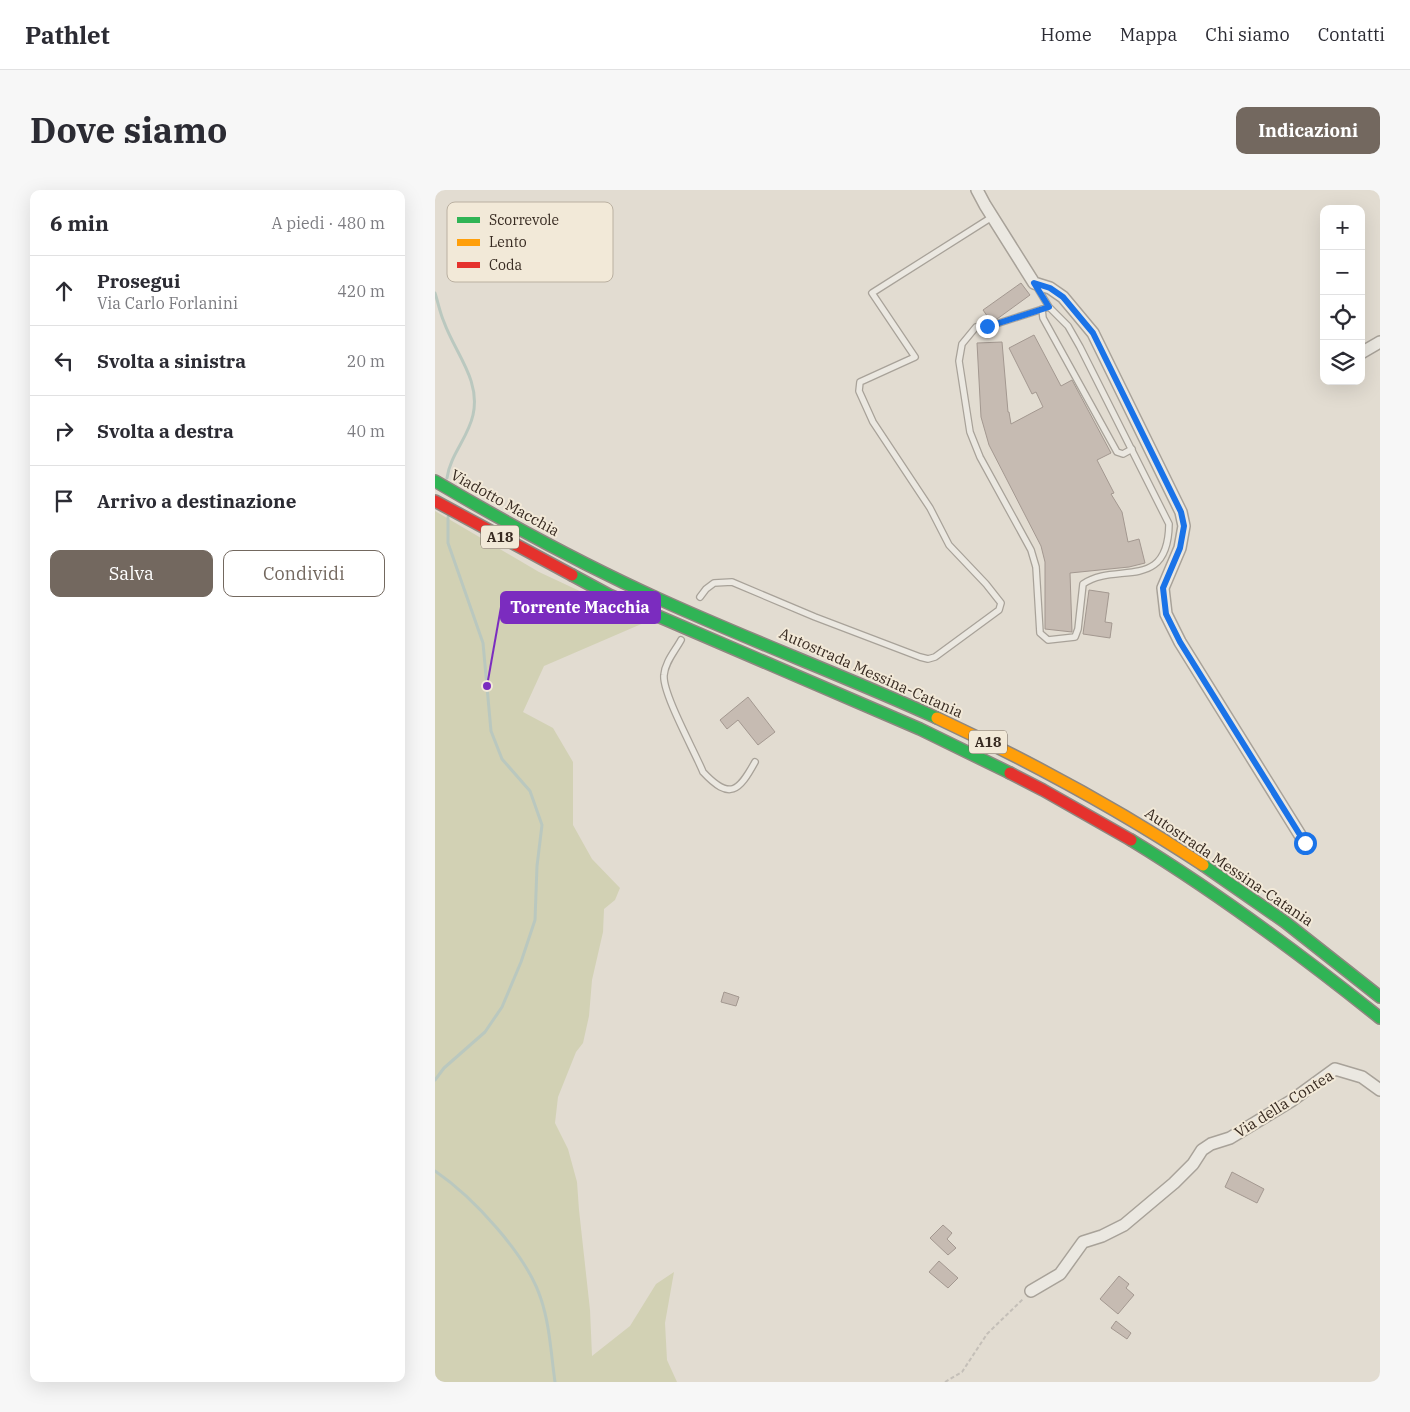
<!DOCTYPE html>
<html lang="it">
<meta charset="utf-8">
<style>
:root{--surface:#fff;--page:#f7f7f7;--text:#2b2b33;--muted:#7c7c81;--line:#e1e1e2;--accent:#73685f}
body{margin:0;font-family:"IBM Plex Serif",serif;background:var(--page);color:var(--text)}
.controls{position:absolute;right:15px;top:15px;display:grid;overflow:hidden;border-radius:10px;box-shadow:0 5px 20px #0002}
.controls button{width:45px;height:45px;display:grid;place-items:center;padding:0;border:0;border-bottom:1px solid var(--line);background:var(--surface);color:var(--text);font:25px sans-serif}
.stop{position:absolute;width:15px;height:15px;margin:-11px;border:4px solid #1a73e8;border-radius:50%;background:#fff}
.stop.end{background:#1a73e8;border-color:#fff;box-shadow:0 1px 5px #0008}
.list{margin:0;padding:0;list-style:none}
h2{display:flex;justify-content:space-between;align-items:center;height:65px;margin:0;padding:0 20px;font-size:21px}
h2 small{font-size:16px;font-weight:400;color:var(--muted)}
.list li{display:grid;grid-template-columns:32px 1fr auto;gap:15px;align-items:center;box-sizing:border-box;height:70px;padding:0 20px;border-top:1px solid var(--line)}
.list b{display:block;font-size:19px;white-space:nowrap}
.list p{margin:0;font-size:16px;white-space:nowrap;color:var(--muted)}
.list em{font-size:16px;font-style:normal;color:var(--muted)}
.actions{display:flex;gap:10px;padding:15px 20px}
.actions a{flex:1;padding:11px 0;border:1px solid var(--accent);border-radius:10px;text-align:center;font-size:18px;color:var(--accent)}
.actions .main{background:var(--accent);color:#fff}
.icon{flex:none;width:28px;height:28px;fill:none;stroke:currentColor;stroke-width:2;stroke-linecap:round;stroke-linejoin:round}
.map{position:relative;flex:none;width:945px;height:1192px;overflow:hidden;border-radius:10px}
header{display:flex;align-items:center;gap:30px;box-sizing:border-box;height:70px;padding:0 25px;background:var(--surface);border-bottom:1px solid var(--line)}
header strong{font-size:24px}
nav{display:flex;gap:28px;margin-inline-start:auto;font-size:18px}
.intro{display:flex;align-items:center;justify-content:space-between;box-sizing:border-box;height:120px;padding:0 30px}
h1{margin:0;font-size:35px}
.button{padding:12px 22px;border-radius:10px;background:var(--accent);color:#fff;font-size:18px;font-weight:700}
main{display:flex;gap:30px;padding:0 30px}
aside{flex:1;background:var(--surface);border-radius:10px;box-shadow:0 5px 20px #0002}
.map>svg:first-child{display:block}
</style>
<header>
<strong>Pathlet</strong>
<nav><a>Home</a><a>Mappa</a><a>Chi siamo</a><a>Contatti</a></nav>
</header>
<div class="intro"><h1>Dove siamo</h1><a class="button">Indicazioni</a></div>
<main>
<aside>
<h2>6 min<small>A piedi · 480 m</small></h2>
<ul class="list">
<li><svg class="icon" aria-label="ahead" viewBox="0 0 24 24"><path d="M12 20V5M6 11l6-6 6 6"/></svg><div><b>Prosegui</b><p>Via Carlo Forlanini</p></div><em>420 m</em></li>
<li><svg class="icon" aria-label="left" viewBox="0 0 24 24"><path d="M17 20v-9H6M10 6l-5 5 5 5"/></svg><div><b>Svolta a sinistra</b></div><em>20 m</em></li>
<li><svg class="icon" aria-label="right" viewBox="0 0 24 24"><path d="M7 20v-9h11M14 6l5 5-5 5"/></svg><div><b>Svolta a destra</b></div><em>40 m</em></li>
<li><svg class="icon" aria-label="arrive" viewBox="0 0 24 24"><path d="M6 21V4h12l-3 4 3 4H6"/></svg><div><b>Arrivo a destinazione</b></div></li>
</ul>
<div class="actions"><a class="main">Salva</a><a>Condividi</a></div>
</aside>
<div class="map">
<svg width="945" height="1192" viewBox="0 0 945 1192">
<rect width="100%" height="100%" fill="#e2dcd1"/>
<path fill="#d2d1b4" d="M0 321 104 382 211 432 109 476 88 522 118 538 138 572V635L157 669 185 698 180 710 169 719 168 742 157 790 154 826 148 853 141 862 123 907 120 933 133 959 142 992 144 1020 155 1120 157 1166 195 1136 221 1094 239 1082 230 1133 232 1170 242 1192H0Z"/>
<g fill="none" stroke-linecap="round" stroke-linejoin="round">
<path stroke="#bac8bf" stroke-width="3" d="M0 103C3 112 5 123 9 132 20 163 46 190 38 225 33 248 15 265 12 288
M0 890 9 878 50 842 67 817 86 772 100 730 102 676 107 635 95 601 67 569 56 541 48 453 13 353V327
M0 981C38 1007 92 1065 106 1109 115 1136 116 1164 120 1192"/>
</g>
<path fill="#c6bbb2" stroke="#a39890" d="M586 93 595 105 562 129 555 130 548 120Z
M599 145 626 196 637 190 676 263 662 270 679 303 676 304 687 322 693 352 704 349 710 373 694 377 635 383 637 442 610 439V372L606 356 554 255 546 227 542 153 567 152 573 222H574L576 234 608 217 601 202 597 204 574 158Z
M654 400 674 403 670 432 677 433 675 448 648 444Z
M313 507 340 542 323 555 303 530 292 539 285 530Z
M289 802 304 807 301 816 286 812Z
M797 982 829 999 822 1013 790 997Z
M508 1035 517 1043 512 1049 521 1058 513 1065 495 1048Z
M504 1071 523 1088 513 1098 494 1082Z
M684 1086 694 1094 691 1098 699 1105 683 1124 665 1109Z
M681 1131 696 1143 692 1149 676 1138Z"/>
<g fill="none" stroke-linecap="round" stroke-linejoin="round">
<g stroke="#a8a299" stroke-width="8">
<path id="lane" d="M600 94 614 117 633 136 645 157 734 334C733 403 681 371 648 394L643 439 640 447 613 450 605 443 601 377 596 360 545 267 535 242 524 171 527 154 541 137 564 133 614 117
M607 119 608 128 682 262 688 264 697 259
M265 407 271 399 279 393 297 392 380 427 485 467 493 469 500 467 564 420 566 413 551 394 514 355 495 318 438 232 424 201 425 192 480 167 437 103 557 27
M246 450C240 461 230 472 229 485 227 503 260 562 268 582 295 611 304 601 320 572"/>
</g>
<g stroke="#a8a299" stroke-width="14">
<path id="street" d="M542 0 550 15 599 93 615 98 628 107 658 143 746 322 749 336 745 358 728 398 731 424 745 452 870 653
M926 163 945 152
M596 1101 625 1084 648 1052 667 1046 689 1035 739 993 758 974 767 960 776 954 795 948 856 911 900 879 927 887 945 900"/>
</g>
<g stroke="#8e8780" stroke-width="14">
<path id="fast" d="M0 291C73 334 147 374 224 409 316 451 410 486 502 528
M137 385 174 405 485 539 575 583
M696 650C783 703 865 764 945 828
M768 675 850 732 945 807"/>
</g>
<g stroke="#8e8780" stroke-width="14">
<path id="slow" d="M502 528C594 571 683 619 768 675"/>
</g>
<g stroke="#8e8780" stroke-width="14">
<path id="jam" d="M0 311 137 385
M575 583 608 600 696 650"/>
</g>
<path stroke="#c4bfb8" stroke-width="2" stroke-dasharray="4 2.5" stroke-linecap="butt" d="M510 1192 527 1182 552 1144 589 1108"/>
<use href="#lane" stroke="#ebe8e1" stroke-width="5.5"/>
<use href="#street" stroke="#ebe8e1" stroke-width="11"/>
<use href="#fast" stroke="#30b455" stroke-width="11"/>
<use href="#slow" stroke="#ff9f0a" stroke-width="11"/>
<use href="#jam" stroke="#e5322d" stroke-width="11"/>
</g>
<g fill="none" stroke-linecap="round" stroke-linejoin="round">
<path stroke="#1a73e8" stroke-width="6" d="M552 136 564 133 614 117 599 93 615 98 628 107 658 143 746 322 749 336 745 358 728 398 731 424 745 452 870 653"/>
</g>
<g text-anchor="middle" stroke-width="4" stroke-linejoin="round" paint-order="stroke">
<g fill="#f2e9d8" stroke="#6f6358" stroke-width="1">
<rect x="46" y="335.5" width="38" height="23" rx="4"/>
<rect x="534" y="540.5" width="38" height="23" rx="4"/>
</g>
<g font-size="14" font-weight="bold" fill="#372a21">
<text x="65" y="352">A18</text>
<text x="553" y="557">A18</text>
</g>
<g font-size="15" fill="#372a21" stroke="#f2e9d8">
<text transform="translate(70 313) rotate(29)" y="5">Viadotto Macchia</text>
<text transform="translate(436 483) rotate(24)" y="5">Autostrada Messina-Catania</text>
<text transform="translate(794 677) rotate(34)" y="5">Autostrada Messina-Catania</text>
<text transform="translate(849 914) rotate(-32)" y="5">Via della Contea</text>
</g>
</g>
<rect x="12" y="12" width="166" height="80" rx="8" fill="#f2e9d8" stroke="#bab0a1" stroke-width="1"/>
<rect x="22" y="27" width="23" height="6" fill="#30b455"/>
<rect x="22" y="49" width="23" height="7" fill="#ff9f0a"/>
<rect x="22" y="72" width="23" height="6" fill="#e5322d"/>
<g font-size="14" fill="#372a21">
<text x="54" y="35">Scorrevole</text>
<text x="54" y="57">Lento</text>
<text x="54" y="80">Coda</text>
</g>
<path fill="none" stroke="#7b2cbf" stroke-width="2" d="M52 496L66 417"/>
<circle fill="#7b2cbf" stroke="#f2e9d8" stroke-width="2" cx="52" cy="496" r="5"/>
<rect fill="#7b2cbf" stroke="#7b2cbf" stroke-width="2" x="66" y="402" width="159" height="31" rx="5"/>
<g font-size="16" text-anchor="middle" font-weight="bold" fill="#fff">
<text x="145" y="423">Torrente Macchia</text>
</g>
</svg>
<div class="controls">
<button>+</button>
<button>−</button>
<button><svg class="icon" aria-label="locate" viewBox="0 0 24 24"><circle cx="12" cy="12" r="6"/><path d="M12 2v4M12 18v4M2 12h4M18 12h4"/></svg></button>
<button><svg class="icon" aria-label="layers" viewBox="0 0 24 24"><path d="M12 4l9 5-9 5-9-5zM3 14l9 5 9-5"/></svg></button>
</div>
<div class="stop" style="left:870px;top:653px"></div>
<div class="stop end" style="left:552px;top:136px"></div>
</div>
</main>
